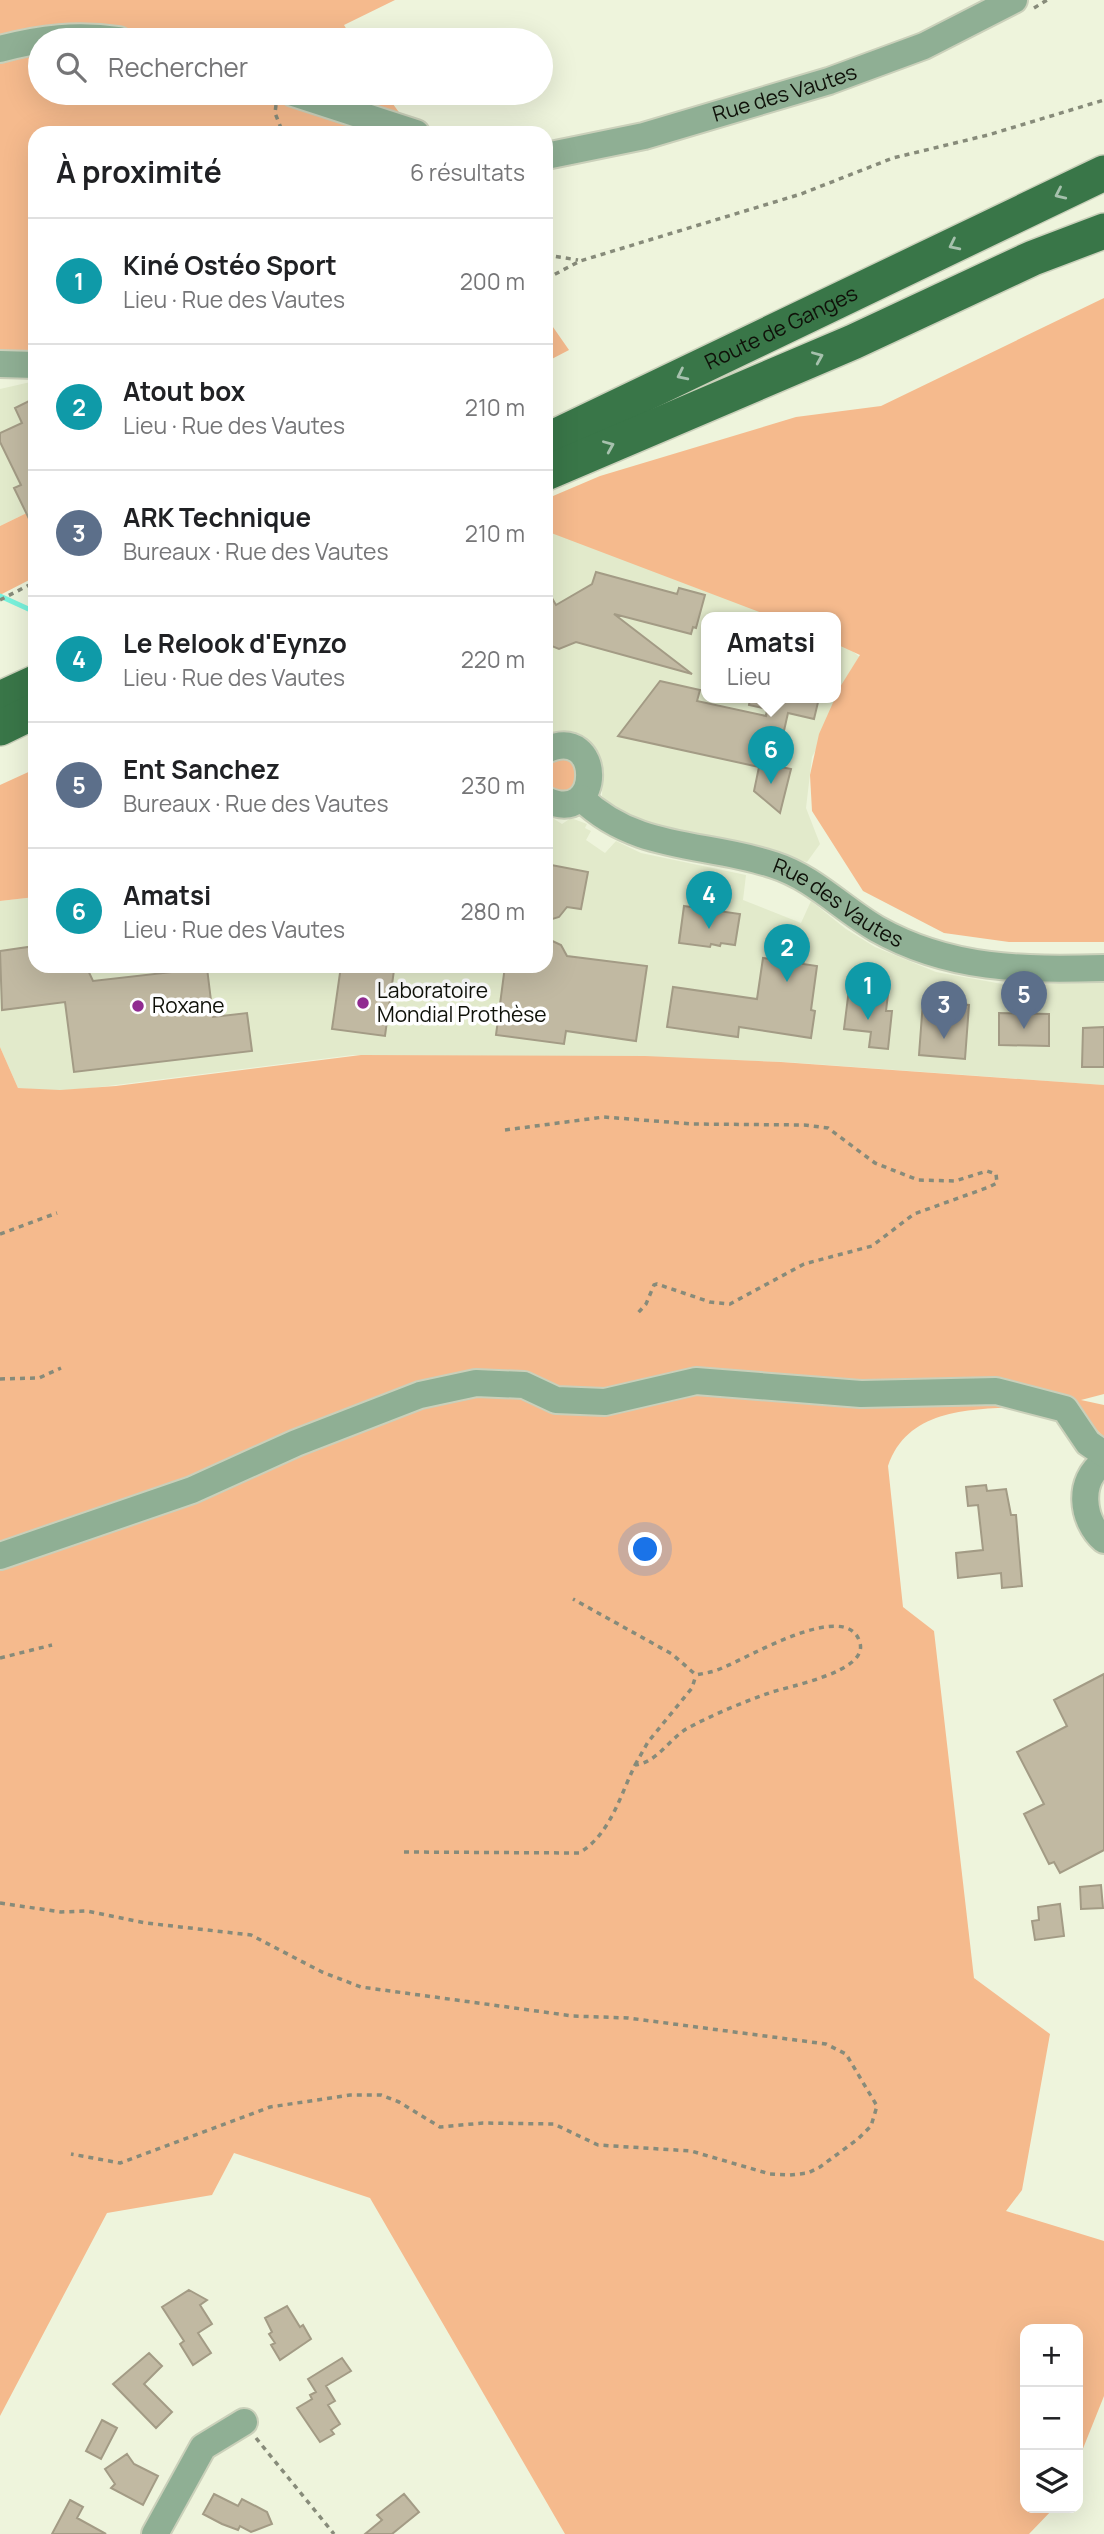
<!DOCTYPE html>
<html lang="fr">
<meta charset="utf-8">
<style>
:root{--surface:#fff;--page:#f2f2f2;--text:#202124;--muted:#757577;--line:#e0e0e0;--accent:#912b91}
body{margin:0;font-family:Manrope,sans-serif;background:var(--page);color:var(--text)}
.controls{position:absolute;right:21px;bottom:21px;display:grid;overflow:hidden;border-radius:14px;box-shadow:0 7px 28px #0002}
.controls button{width:63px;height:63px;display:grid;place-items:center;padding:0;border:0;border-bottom:2px solid var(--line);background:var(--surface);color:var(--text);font:35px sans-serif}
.you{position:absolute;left:646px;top:1550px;width:24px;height:24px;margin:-18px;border:5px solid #fff;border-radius:50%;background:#1a73e8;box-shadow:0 0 0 10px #1a73e833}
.badge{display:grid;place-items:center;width:46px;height:46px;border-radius:50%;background:var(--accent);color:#fff;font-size:23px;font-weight:700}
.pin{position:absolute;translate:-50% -58px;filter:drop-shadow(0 2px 4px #0008)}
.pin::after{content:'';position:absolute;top:37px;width:24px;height:21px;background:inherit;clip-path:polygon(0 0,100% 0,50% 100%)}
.popup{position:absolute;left:701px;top:612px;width:140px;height:91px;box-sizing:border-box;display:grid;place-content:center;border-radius:14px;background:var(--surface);filter:drop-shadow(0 2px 5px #0005);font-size:23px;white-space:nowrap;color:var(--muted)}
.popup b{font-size:26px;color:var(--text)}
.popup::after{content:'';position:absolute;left:50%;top:100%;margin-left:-14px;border:14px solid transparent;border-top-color:var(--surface)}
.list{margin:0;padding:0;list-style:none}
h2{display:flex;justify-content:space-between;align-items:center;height:91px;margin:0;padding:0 28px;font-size:30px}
h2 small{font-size:23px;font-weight:400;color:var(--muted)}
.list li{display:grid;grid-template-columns:46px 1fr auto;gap:21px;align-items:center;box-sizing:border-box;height:126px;padding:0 28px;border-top:2px solid var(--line)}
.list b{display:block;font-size:26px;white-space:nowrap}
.list p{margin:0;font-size:23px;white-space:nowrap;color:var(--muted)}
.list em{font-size:23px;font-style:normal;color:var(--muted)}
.icon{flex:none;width:38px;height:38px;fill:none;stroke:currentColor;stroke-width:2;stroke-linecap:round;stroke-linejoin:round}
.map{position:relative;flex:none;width:1104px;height:2534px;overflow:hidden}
.search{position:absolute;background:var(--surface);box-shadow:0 7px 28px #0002;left:28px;top:28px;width:525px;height:77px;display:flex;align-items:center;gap:18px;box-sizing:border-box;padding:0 24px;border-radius:38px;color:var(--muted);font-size:26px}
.panel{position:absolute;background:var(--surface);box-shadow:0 7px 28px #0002;left:28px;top:126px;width:525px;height:847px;border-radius:21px}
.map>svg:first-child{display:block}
</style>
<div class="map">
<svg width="1104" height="2534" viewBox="0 0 1104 2534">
<rect width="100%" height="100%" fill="#eef4dc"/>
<path fill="#e2eacb" d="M35 381V509L0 526V389Z
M550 532 787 618H706V698H836V637L863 660 812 757 806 808 820 844 807 862 640 822 608 804 602 796 603 765 594 745 576 735 552 732 546 726V534Z
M546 814 562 824 571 818 587 824 585 828 591 831 586 840 605 853 616 841 641 853 746 875 743 900 801 923 811 901 846 929 875 947 936 972 1008 985 1104 983V1085L785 1062 649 1057 353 1055 92 1088 57 1091 18 1088 0 1047V901L35 897V966H546Z"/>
<path fill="#f5ba8d" d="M0 0H395L344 25 353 40H40V93H385L414 133H35V365L0 364Z
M1104 298V942H1009L944 933 863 891 812 811 810 775 819 734 840 687 860 655 836 644V618H775L546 531V499L600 476 796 417 881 406Z
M546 317 569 350 546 362Z
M35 509V577L0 595V526Z
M559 756 579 766 572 791H550L546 787V763Z
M35 769V897L0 901V785Z
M0 1047 18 1088 60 1090 116 1086 361 1055 645 1056 781 1062 1104 1085V1394L1081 1400 1104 1405V1437L1081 1415 1077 1401C1018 1417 915 1388 888 1466L903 1607 934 1631 974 1978 1050 2034 1022 2190 1006 2211 1104 2241V2396L1078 2461V2329H1025V2508H1054L1029 2534H565L370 2198 234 2153 212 2195 107 2213 0 2416Z"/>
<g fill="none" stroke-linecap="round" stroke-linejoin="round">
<path stroke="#79f2dc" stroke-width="5" d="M0 596 35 612"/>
</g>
<path fill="#c1b9a2" stroke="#a39b85" stroke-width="2" d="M35 398V531L14 488 21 485 0 442V433L22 423 15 408Z
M596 572 677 594 679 588 705 595 696 628 693 627 691 634 614 614 692 674 576 642 559 649 549 645 546 642V588L556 605 592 584Z
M660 681 700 690 697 701 766 716 767 709 749 705 750 698H819L814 719 788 713 776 766 791 769 780 813 754 791 759 767 618 736Z
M546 864 588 872 581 909 567 907 559 917 546 921Z
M684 906 740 914 735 945 721 943 720 946 711 944 710 947 679 943Z
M546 938 561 945 567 956 647 966 636 1041 566 1031 564 1044 496 1035 505 966H546Z
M35 946V966H86L93 981 207 968 213 1017 247 1013 252 1051 74 1072 65 1002 2 1010 0 951Z
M778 949 806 954 803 964 817 966 811 1010 815 1011 811 1038 739 1027 738 1037 667 1027 673 987 757 999 763 958 777 960Z
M341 966H390V970H394L385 1036 332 1029Z
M849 989 888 994 886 1011H892L888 1049 869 1047 871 1032 844 1029Z
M923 1001 969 1005 965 1059 919 1055Z
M999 1013 1049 1014V1046L999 1045Z
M1104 1027V1067H1082L1083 1028Z
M986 1485 987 1491 1006 1489 1011 1515H1016L1022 1586 1002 1588 1001 1573 958 1578 956 1553 983 1550 978 1505 968 1506 966 1487Z
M1104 1674V1850L1060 1873 1054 1862 1049 1864 1024 1814 1044 1804 1017 1752 1067 1726 1054 1700Z
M1101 1885 1103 1908 1081 1909 1080 1887Z
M1060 1904 1064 1936 1035 1940 1032 1921 1039 1920 1038 1907Z
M189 2290 207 2300 200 2305 212 2324 198 2333 211 2353 193 2365 180 2344 184 2341 162 2307Z
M287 2306 300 2327 303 2325 311 2339 280 2360 271 2345 275 2343 269 2334 272 2332 265 2318Z
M149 2353 162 2366 144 2384 172 2412 156 2428 113 2384Z
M342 2358 351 2371 326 2386 335 2401 328 2405 340 2424 331 2430 334 2434 320 2442 297 2408 312 2399 310 2395 316 2392 308 2379Z
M102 2420 117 2428 101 2459 86 2451Z
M127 2454 134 2464 158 2476 143 2505 111 2488 115 2484 105 2469Z
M214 2494 238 2506 242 2499 267 2512 272 2524 251 2532 240 2526 238 2530 222 2524 203 2514Z
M404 2494 419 2512 392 2534H365L382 2520 377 2515Z
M70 2500 83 2507 77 2518 106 2534H52Z"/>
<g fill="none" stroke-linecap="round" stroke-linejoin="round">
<g stroke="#cad0ba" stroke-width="30">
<g id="minor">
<path d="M0 49C41 38 77 34 119 40"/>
<path d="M293 93 416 133"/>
<path id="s1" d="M546 156 644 136 829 81 924 46 1014 0"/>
<path d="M0 364 35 365"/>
<path d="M546 750C603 723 604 827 546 800"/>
<path id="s2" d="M581 798C637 852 706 842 774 865 814 878 841 908 877 929 950 970 1023 970 1104 968"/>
<path d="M1104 1462C1077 1480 1081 1520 1104 1540"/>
<path d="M0 1556 192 1490 296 1443 420 1395 476 1383 524 1385 556 1400 605 1402 696 1381 861 1394 996 1391 1065 1409 1088 1443 1104 1454"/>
<path d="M155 2534 203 2447 244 2422"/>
</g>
</g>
<g stroke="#cad0ba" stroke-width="38">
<g id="major">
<path id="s3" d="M546 441 1104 173"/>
<path d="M546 473 853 342 1033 258 1104 231"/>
<path d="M0 699 35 683"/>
<path d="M0 728 35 711"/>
</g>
</g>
<path stroke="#878b7a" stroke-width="3.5" stroke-dasharray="5 5" stroke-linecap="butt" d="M1034 8 1047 0
M276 105 275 113 283 133
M546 255 578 260
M546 279 580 261 801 194 893 158 988 135 1104 100
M0 600 35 582
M505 1130 604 1117 693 1124 804 1125 828 1128 875 1163 918 1180 955 1181 987 1171 996 1174 997 1183 989 1187 914 1214 872 1246 804 1264 730 1304 710 1302 657 1284 654 1285 646 1304 637 1314
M0 1234 57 1213
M0 1379 39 1378 61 1368
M0 1658 52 1645
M635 1765 648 1742 692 1688 696 1675
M404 1852 579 1853C610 1835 620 1796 635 1765 656 1763 669 1740 686 1729 712 1715 741 1703 769 1693 789 1686 868 1672 860 1643 848 1597 746 1659 722 1668 714 1672 705 1673 696 1675L672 1654 573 1599
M0 1903 61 1912 87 1911 146 1923 251 1935 322 1972 361 1987 573 2016 628 2018 826 2044 846 2054 877 2106 871 2126 858 2139 820 2167 808 2173 790 2175 770 2174 691 2151 598 2145 554 2124 483 2123 440 2127 399 2102 381 2095H350L270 2107 120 2163 71 2154
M256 2438 334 2534"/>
<use href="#minor" stroke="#8faf94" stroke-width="26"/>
<use href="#major" stroke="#397648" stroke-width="35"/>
</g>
<defs><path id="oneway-chevron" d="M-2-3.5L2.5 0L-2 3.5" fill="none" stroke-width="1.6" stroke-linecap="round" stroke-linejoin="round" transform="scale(1.75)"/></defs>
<g stroke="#a6c1ad">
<use href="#oneway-chevron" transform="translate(1060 194) rotate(155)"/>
<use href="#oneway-chevron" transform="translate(954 245) rotate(154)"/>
<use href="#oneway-chevron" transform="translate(818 357) rotate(-23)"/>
<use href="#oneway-chevron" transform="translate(682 375) rotate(154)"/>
<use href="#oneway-chevron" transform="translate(609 446) rotate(-23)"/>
</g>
<g fill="#912b91" stroke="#fff" stroke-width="2.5">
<circle cx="363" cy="1003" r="7"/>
<circle cx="138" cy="1006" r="7"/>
</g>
<g text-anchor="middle" stroke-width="7" stroke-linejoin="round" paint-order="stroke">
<g font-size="21" fill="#0f1109" stroke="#fff">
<text dy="7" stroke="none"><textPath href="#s1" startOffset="247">Rue des Vautes</textPath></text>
<text dy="7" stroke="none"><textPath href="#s3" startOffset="261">Route de Ganges</textPath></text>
<text dy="7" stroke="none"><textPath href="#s2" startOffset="282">Rue des Vautes</textPath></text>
</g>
<g font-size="21" fill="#0f1109" stroke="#fff" text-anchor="start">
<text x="377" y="998">Laboratoire<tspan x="377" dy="24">Mondial Prothèse</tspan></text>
<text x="152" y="1013">Roxane</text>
</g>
</g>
</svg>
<div class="controls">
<button>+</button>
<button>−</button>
<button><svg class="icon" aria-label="layers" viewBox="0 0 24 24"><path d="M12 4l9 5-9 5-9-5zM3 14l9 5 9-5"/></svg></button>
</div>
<div class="you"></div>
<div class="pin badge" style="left:868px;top:1020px;background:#0f9aa8">1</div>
<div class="pin badge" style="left:787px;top:982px;background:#0f9aa8">2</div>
<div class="pin badge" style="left:944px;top:1039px;background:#5c6f8a">3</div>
<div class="pin badge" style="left:709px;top:929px;background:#0f9aa8">4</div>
<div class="pin badge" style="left:1024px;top:1029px;background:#5c6f8a">5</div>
<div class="pin badge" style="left:771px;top:784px;background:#0f9aa8">6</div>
<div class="popup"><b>Amatsi</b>Lieu</div>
<div class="search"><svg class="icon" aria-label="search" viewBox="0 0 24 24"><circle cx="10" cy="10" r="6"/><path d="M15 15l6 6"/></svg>Rechercher</div>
<section class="panel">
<h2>À proximité<small>6 résultats</small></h2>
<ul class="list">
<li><span class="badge" style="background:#0f9aa8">1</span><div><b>Kiné Ostéo Sport</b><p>Lieu · Rue des Vautes</p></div><em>200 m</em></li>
<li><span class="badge" style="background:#0f9aa8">2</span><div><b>Atout box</b><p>Lieu · Rue des Vautes</p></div><em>210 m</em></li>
<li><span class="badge" style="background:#5c6f8a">3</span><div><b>ARK Technique</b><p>Bureaux · Rue des Vautes</p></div><em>210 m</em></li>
<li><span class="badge" style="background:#0f9aa8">4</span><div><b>Le Relook d'Eynzo</b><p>Lieu · Rue des Vautes</p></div><em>220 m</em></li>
<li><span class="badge" style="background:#5c6f8a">5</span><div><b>Ent Sanchez</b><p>Bureaux · Rue des Vautes</p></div><em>230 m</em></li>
<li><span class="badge" style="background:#0f9aa8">6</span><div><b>Amatsi</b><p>Lieu · Rue des Vautes</p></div><em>280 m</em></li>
</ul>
</section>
</div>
